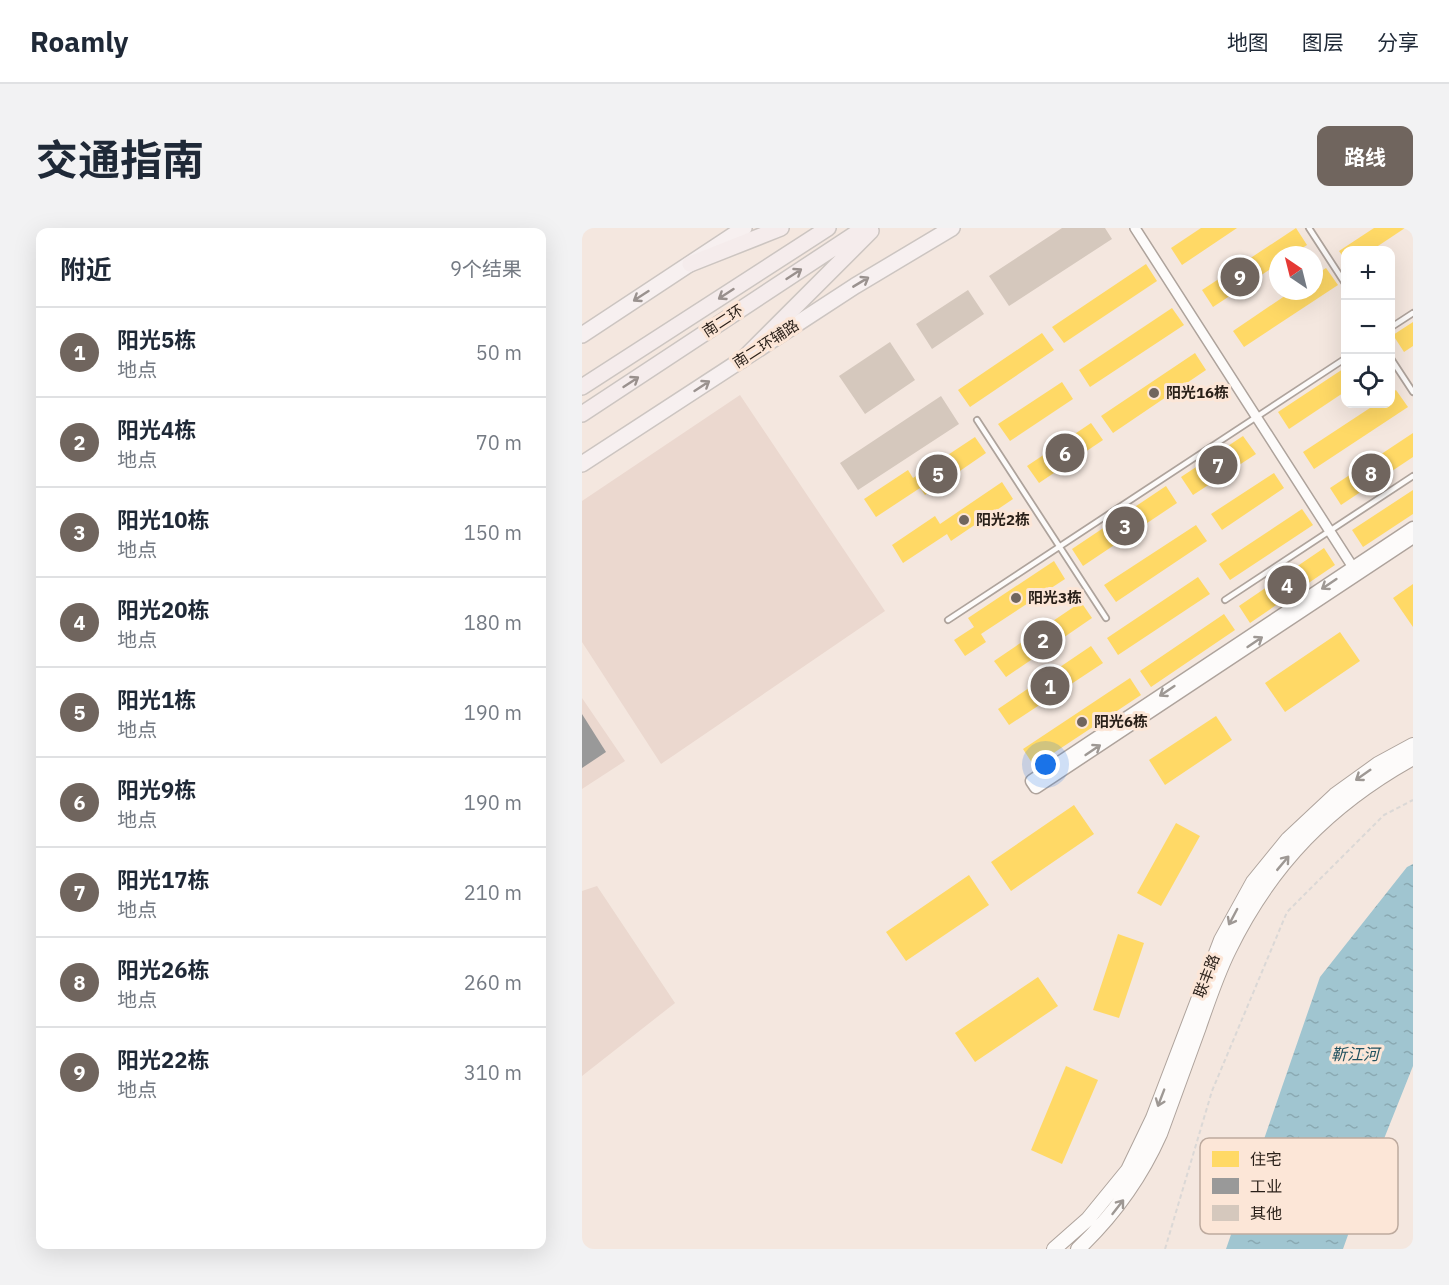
<!DOCTYPE html>
<html lang="zh">
<meta charset="utf-8">
<style>
:root{--surface:#fff;--page:#f2f2f3;--text:#1f2937;--muted:#747a83;--line:#e0e1e3;--accent:#70655e}
body{margin:0;font-family:"IBM Plex Sans","Noto Sans SC",sans-serif;background:var(--page);color:var(--text)}
.controls{position:absolute;right:18px;top:18px;display:grid;overflow:hidden;border-radius:12px;box-shadow:0 6px 24px #0002}
.controls button{width:54px;height:54px;display:grid;place-items:center;padding:0;border:0;border-bottom:2px solid var(--line);background:var(--surface);color:var(--text);font:30px sans-serif}
.compass{position:absolute;left:687px;top:18px;width:54px;height:54px;border-radius:50%;background:var(--surface);box-shadow:0 6px 24px #0002;rotate:325deg}
.you{position:absolute;left:464px;top:537px;width:21px;height:21px;margin:-15px;border:4px solid #fff;border-radius:50%;background:#1a73e8;box-shadow:0 0 0 9px #1a73e833}
.badge{display:grid;place-items:center;width:39px;height:39px;border-radius:50%;background:var(--accent);color:#fff;font-size:20px;font-weight:700}
.pin{position:absolute;translate:-50% -50%;border:3px solid #fff;box-shadow:0 2px 6px #0006}
.list{margin:0;padding:0;list-style:none}
h2{display:flex;justify-content:space-between;align-items:center;height:78px;margin:0;padding:0 24px;font-size:26px}
h2 small{font-size:20px;font-weight:400;color:var(--muted)}
.list li{display:grid;grid-template-columns:39px 1fr auto;gap:18px;align-items:center;box-sizing:border-box;height:90px;padding:0 24px;border-top:2px solid var(--line)}
.list b{display:block;font-size:22px;white-space:nowrap}
.list p{margin:0;font-size:20px;white-space:nowrap;color:var(--muted)}
.list em{font-size:20px;font-style:normal;color:var(--muted)}
.icon{flex:none;width:33px;height:33px;fill:none;stroke:currentColor;stroke-width:2;stroke-linecap:round;stroke-linejoin:round}
.map{position:relative;flex:none;width:831px;height:1021px;overflow:hidden;border-radius:12px}
header{display:flex;align-items:center;gap:36px;box-sizing:border-box;height:84px;padding:0 30px;background:var(--surface);border-bottom:2px solid var(--line)}
header strong{font-size:28px}
nav{display:flex;gap:33px;margin-inline-start:auto;font-size:21px}
.intro{display:flex;align-items:center;justify-content:space-between;box-sizing:border-box;height:144px;padding:0 36px}
h1{margin:0;font-size:42px}
.button{padding:15px 27px;border-radius:12px;background:var(--accent);color:#fff;font-size:21px;font-weight:700}
main{display:flex;gap:36px;padding:0 36px}
aside{flex:1;background:var(--surface);border-radius:12px;box-shadow:0 6px 24px #0002}
.map>svg:first-child{display:block}
</style>
<header>
<strong>Roamly</strong>
<nav><a>地图</a><a>图层</a><a>分享</a></nav>
</header>
<div class="intro"><h1>交通指南</h1><a class="button">路线</a></div>
<main>
<aside>
<h2>附近<small>9个结果</small></h2>
<ul class="list">
<li><span class="badge">1</span><div><b>阳光5栋</b><p>地点</p></div><em>50 m</em></li>
<li><span class="badge">2</span><div><b>阳光4栋</b><p>地点</p></div><em>70 m</em></li>
<li><span class="badge">3</span><div><b>阳光10栋</b><p>地点</p></div><em>150 m</em></li>
<li><span class="badge">4</span><div><b>阳光20栋</b><p>地点</p></div><em>180 m</em></li>
<li><span class="badge">5</span><div><b>阳光1栋</b><p>地点</p></div><em>190 m</em></li>
<li><span class="badge">6</span><div><b>阳光9栋</b><p>地点</p></div><em>190 m</em></li>
<li><span class="badge">7</span><div><b>阳光17栋</b><p>地点</p></div><em>210 m</em></li>
<li><span class="badge">8</span><div><b>阳光26栋</b><p>地点</p></div><em>260 m</em></li>
<li><span class="badge">9</span><div><b>阳光22栋</b><p>地点</p></div><em>310 m</em></li>
</ul>
</aside>
<div class="map">
<svg width="831" height="1021" viewBox="0 0 831 1021">
<defs>
<pattern id="water-ripples" width="26" height="14" patternUnits="userSpaceOnUse" patternTransform="scale(1.5)"><rect width="26" height="14" fill="#a0c5d0"/><path d="M2 4q2-2 4 0t4 0M15 11q2-2 4 0t4 0" fill="none" stroke="#8aa9b2"/></pattern>
</defs>
<rect width="100%" height="100%" fill="#f4e7df"/>
<path fill="#ebd8cf" d="M158 167 303 383 79 536 0 414V273Z
M0 470 43 533 0 561Z
M15 658 93 775 0 848V663Z"/>
<path fill="url(#water-ripples)" d="M831 636V838L786 951 761 1021H644L738 749 825 639Z"/>
<path fill="#ffd966" d="M619 0H655L600 37 589 20Z
M714 0 725 17 709 27H696V36L631 79 620 62Z
M792 0H823L790 22H764V33L757 23Z
M564 36 575 53 482 115 470 99Z
M744 40 756 57 662 119 651 103 710 63H732V48Z
M590 80 602 97 508 159 497 142Z
M831 94V118L822 124 811 107Z
M460 105 472 122 388 179 376 162Z
M613 125 624 142 531 205 519 188Z
M764 139V163L707 201 696 184Z
M480 154 491 171 428 213 416 196Z
M814 162 826 179 732 241 721 224 794 176H808V166Z
M509 195 521 212 457 255 445 238Z
M831 205V229L759 277 748 260Z
M661 208 674 226 611 267 599 249Z
M393 209 404 225 343 267 338 260 294 289 282 271 326 242 331 250Z
M692 245 702 260 640 302 629 286Z
M420 254 431 271 369 313 365 306 321 335 310 317 353 288 358 296Z
M584 258 595 275 501 338 490 321Z
M831 262V286L781 319 770 302Z
M720 281 731 297 648 352 637 336Z
M614 297 625 313 534 374 522 357Z
M742 320 753 337 668 395 657 378Z
M472 333 483 351 399 406 404 414 383 428 372 412 392 399 386 390Z
M616 349 628 366 536 427 525 410Z
M831 356V399L811 370Z
M499 374 510 390 424 449 412 433Z
M642 386 653 402 569 459 558 443Z
M758 404 778 433 703 484 683 455Z
M509 418 521 435 427 497 416 481Z
M548 450 559 467 452 538 441 521Z
M634 488 650 512 583 557 567 532Z
M492 577 512 606 429 663 409 634Z
M594 595 618 608 579 678 555 665Z
M387 647 407 677 324 733 304 704Z
M536 706 562 715 537 790 511 782Z
M456 749 476 778 393 834 373 805Z
M484 838 516 852 480 936 449 922Z"/>
<path fill="#999" d="M0 486 24 524 0 540Z"/>
<path fill="#d5c8bd" d="M480 0H523L530 11 427 78 407 48Z
M386 62 402 86 350 121 334 96Z
M308 114 333 152 283 186 257 148Z
M359 168 377 196 276 262 258 235Z"/>
<g fill="none" stroke-linecap="round" stroke-linejoin="round">
<g stroke="#aea39c" stroke-width="8">
<path id="service" d="M727 0 764 57
M808 100 831 85
M808 129 831 164
M395 192 524 390
M643 372 831 248
M366 392 764 130"/>
</g>
<g stroke="#aea39c" stroke-width="12">
<path id="minor" d="M553 0 774 344"/>
</g>
<g stroke="#aea39c" stroke-width="15">
<path id="tertiary" d="M831 300 450 553 454 559 831 309"/>
</g>
<g stroke="#aea39c" stroke-width="16">
<path id="secondary" d="M472 1021 506 991 546 942 571 890 639 712 671 654 706 611 753 567 796 536 831 517
M496 1021C532 987 558 951 578 906 591 871 604 835 617 799 626 773 635 746 647 722 689 636 748 576 831 530"/>
</g>
<g stroke="#ccc5c1" stroke-width="18">
<path id="primary" d="M0 107 162 0
M0 236 273 58 370 0"/>
</g>
<g stroke="#ccc5c1" stroke-width="18">
<path id="trunk" d="M108 36 199 0
M160 132 289 3
M0 159 246 0
M0 186 282 0"/>
</g>
<path stroke="#dbd8d6" stroke-width="2" stroke-dasharray="4.5 3" stroke-linecap="butt" d="M583 1021 630 863 705 684 802 587 831 572"/>
<use href="#service" stroke="#fdfbfa" stroke-width="4.5"/>
<use href="#minor" stroke="#fdfbfa" stroke-width="9"/>
<use href="#tertiary" stroke="#fdfbfa" stroke-width="12"/>
<use href="#secondary" stroke="#fdfbfa" stroke-width="14"/>
<use href="#primary" stroke="#f7f0f0" stroke-width="15"/>
<use href="#trunk" stroke="#f5ecec" stroke-width="15"/>
</g>
<defs><path id="oneway-shaft" d="M-6 0H5M1.5-3L5.5 0L1.5 3" fill="none" stroke-width="1.6" stroke-linecap="round" stroke-linejoin="round" transform="scale(1.5)"/></defs>
<g stroke="#99908d">
<use href="#oneway-shaft" transform="translate(212 46) rotate(-33)"/>
<use href="#oneway-shaft" transform="translate(144 66) rotate(147)"/>
<use href="#oneway-shaft" transform="translate(49 154) rotate(-33)"/>
</g>
<g stroke="#9a928f">
<use href="#oneway-shaft" transform="translate(279 54) rotate(-31)"/>
<use href="#oneway-shaft" transform="translate(59 68) rotate(147)"/>
<use href="#oneway-shaft" transform="translate(120 158) rotate(-33)"/>
</g>
<g stroke="#9e9894">
<use href="#oneway-shaft" transform="translate(747 356) rotate(146)"/>
<use href="#oneway-shaft" transform="translate(673 414) rotate(-34)"/>
<use href="#oneway-shaft" transform="translate(585 463) rotate(146)"/>
<use href="#oneway-shaft" transform="translate(511 522) rotate(-34)"/>
<use href="#oneway-shaft" transform="translate(781 547) rotate(145)"/>
<use href="#oneway-shaft" transform="translate(701 635) rotate(-50)"/>
<use href="#oneway-shaft" transform="translate(651 689) rotate(118)"/>
<use href="#oneway-shaft" transform="translate(579 870) rotate(111)"/>
<use href="#oneway-shaft" transform="translate(536 979) rotate(-52)"/>
</g>
<g fill="#70655e" stroke="#fce6d7" stroke-width="2">
<circle cx="572" cy="165" r="6"/>
<circle cx="382" cy="292" r="6"/>
<circle cx="434" cy="370" r="6"/>
<circle cx="500" cy="494" r="6"/>
</g>
<g text-anchor="middle" stroke-width="6" stroke-linejoin="round" paint-order="stroke">
<g font-size="15" fill="#291f18" stroke="#fce6d7">
<text transform="translate(141 93) rotate(-33)" y="5">南二环</text>
<text transform="translate(184 116) rotate(-33)" y="5">南二环辅路</text>
<text transform="translate(625 748) rotate(-69)" y="5">联丰路</text>
</g>
<g font-size="15" font-weight="bold" fill="#291f18" stroke="#fce6d7" text-anchor="start">
<text x="584" y="170">阳光16栋</text>
<text x="394" y="297">阳光2栋</text>
<text x="446" y="375">阳光3栋</text>
<text x="512" y="499">阳光6栋</text>
</g>
<g font-size="16" font-style="italic" fill="#20515f" stroke="#fce6d7">
<text x="773" y="832">靳江河</text>
</g>
</g>
<rect x="618" y="910" width="198" height="96" rx="9" fill="#fce6d7" stroke="#bdaa9e" stroke-width="1.5"/>
<rect x="630" y="923" width="27" height="16" fill="#ffd966"/>
<rect x="630" y="950" width="27" height="16" fill="#999"/>
<rect x="630" y="977" width="27" height="16" fill="#d5c8bd"/>
<g font-size="16" fill="#291f18">
<text x="668" y="937">住宅</text>
<text x="668" y="964">工业</text>
<text x="668" y="991">其他</text>
</g>
</svg>
<div class="controls">
<button>+</button>
<button>−</button>
<button><svg class="icon" aria-label="locate" viewBox="0 0 24 24"><circle cx="12" cy="12" r="6"/><path d="M12 2v4M12 18v4M2 12h4M18 12h4"/></svg></button>
</div>
<svg class="compass" viewBox="-18 -18 36 36"><path d="M0-13l5 13h-10z" fill="#e53935"/><path d="M0 13l5-13h-10z" fill="#747a83"/></svg>
<div class="you"></div>
<div class="pin badge" style="left:468px;top:458px">1</div>
<div class="pin badge" style="left:461px;top:412px">2</div>
<div class="pin badge" style="left:543px;top:298px">3</div>
<div class="pin badge" style="left:705px;top:357px">4</div>
<div class="pin badge" style="left:356px;top:246px">5</div>
<div class="pin badge" style="left:483px;top:225px">6</div>
<div class="pin badge" style="left:636px;top:237px">7</div>
<div class="pin badge" style="left:789px;top:245px">8</div>
<div class="pin badge" style="left:658px;top:49px">9</div>
</div>
</main>
